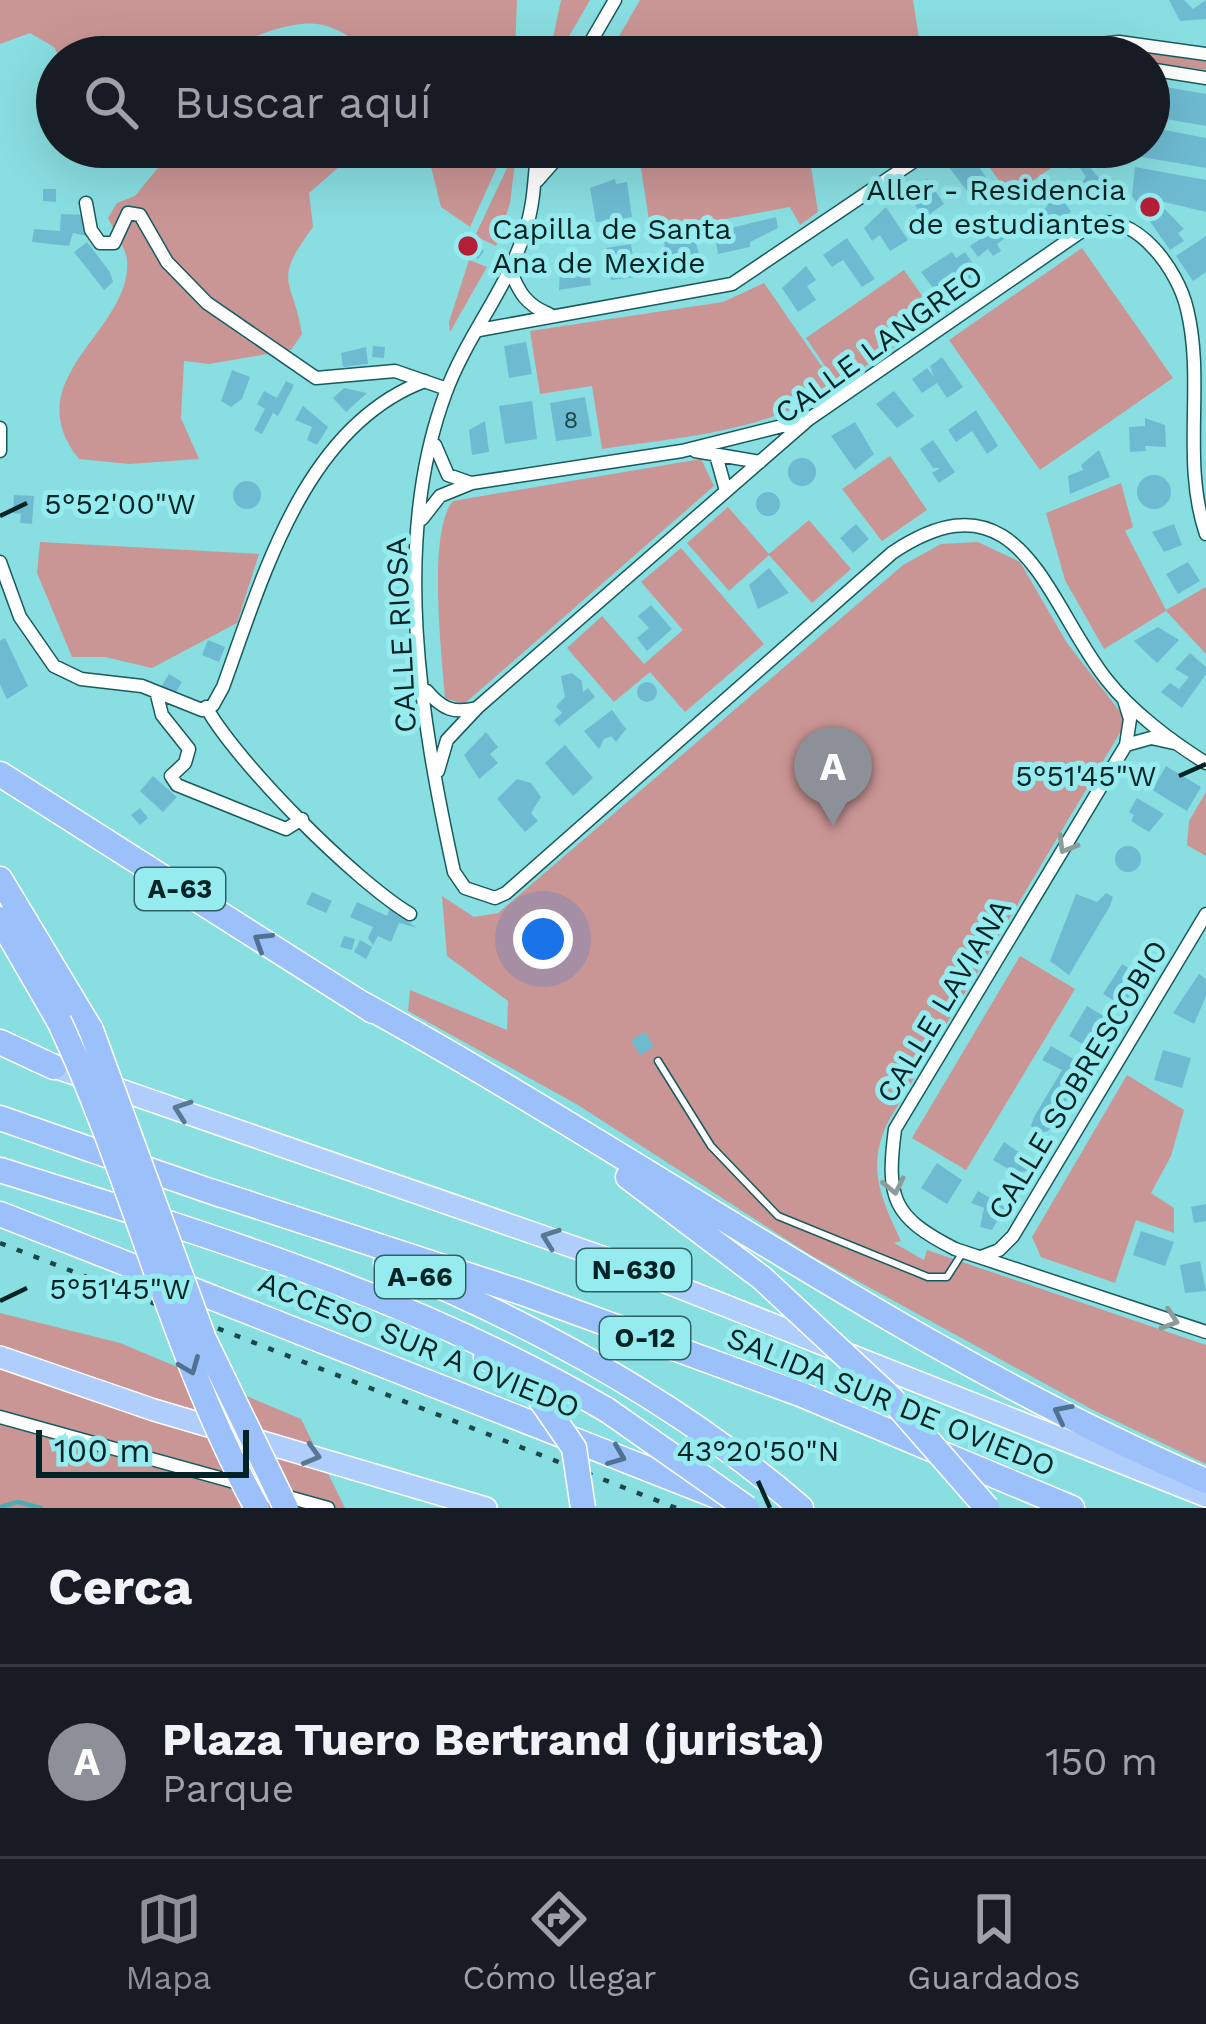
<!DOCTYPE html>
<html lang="es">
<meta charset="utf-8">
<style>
:root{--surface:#171b24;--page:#20242c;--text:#f1f3f6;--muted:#9ea1a6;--line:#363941;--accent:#8c9099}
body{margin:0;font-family:"Work Sans",sans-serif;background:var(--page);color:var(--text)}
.scale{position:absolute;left:36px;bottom:30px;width:213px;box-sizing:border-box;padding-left:12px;border:6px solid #002425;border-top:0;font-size:33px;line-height:42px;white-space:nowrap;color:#002425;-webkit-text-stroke:9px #96ebef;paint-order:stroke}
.you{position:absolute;left:543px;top:939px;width:42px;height:42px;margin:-30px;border:9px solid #fff;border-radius:50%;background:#1a73e8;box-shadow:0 0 0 18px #1a73e833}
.badge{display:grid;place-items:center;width:78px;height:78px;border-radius:50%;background:var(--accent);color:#fff;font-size:39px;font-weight:700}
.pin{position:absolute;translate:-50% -99px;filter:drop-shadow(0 3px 6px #0008)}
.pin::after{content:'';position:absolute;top:63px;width:42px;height:36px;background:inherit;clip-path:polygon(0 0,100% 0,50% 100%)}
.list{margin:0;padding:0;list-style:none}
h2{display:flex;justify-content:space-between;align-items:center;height:156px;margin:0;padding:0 48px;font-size:51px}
h2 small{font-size:39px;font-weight:400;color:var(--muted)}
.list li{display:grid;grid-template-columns:78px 1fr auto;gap:36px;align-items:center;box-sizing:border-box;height:192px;padding:0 48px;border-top:3px solid var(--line)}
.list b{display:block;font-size:45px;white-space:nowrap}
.list p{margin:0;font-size:39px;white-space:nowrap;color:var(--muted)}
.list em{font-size:39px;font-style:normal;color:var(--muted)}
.icon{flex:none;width:66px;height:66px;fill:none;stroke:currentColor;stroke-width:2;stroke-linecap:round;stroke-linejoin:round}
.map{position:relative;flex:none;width:1206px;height:1508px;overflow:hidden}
.search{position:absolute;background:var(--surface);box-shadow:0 12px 48px #0002;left:36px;right:36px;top:36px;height:132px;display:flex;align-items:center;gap:30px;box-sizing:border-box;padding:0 42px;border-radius:66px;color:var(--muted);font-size:45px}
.sheet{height:348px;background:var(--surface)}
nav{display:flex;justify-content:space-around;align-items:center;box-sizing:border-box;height:168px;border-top:3px solid var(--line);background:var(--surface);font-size:33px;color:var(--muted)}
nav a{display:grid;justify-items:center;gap:6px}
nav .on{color:var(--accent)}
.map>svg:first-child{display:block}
</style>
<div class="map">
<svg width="1206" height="1508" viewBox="0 0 1206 1508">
<rect width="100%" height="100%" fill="#89dee1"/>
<path fill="#ca9595" d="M0 0H517L515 50 527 57H376C328 16 309 17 253 37L254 57H59L54 47 30 33 0 44Z
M561 0H590L557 57H549Z
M640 0H913L921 51 881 57H607Z
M1126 50 1195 59 1206 62V70L1149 62V57H1030Z
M175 147H287L296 160 326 147 347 151 340 166 309 193 313 227C271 284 293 277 302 334L291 350 209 364 184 361 181 418 199 459 129 464 79 459C14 378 133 330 127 260 125 247 114 230 108 218L117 203 135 196Z
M426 147H506L470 227 441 207Z
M517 147 510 203 496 246 475 236Z
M808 147 818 212 800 225 790 207 651 233 638 149Z
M975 147H1048L1041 153 1051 168 1010 196Z
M1082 248 1173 378 1040 470 949 340Z
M469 260 487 267 450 332 449 322Z
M904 270 937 317 838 385 806 338Z
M764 283 836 387C760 433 688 436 602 449L592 386 540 394 530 331 723 302Z
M890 456 927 510 882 541 842 489Z
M701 459 714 486 464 704 445 698C442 656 427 532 453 501Z
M1121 483 1133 527 1125 531 1166 610 1206 587V654L1166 611 1104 649 1065 580 1046 513Z
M728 507 769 554 809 520 851 569 812 603 769 555 729 591 687 543Z
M40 542 259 554 237 623 152 668 105 657H72L37 573Z
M978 542 1020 562 1067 643 1121 713 1124 726 888 1122C866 1167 881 1198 901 1241L894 1243 924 1260 927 1250 1206 1345V1464L1093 1410 812 1256 578 1105 408 1011 410 990 507 1030 508 1001 447 956 442 896 474 917 498 913 903 565 941 544Z
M681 548 764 644 685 712 650 672 614 702 567 648 602 616 644 664 683 630 641 582Z
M1206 792V856L1187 845 1189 821Z
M1020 956 1075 989 966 1170 912 1138Z
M1127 1075 1184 1110 1171 1156 1151 1193 1174 1208V1233L1136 1220 1115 1283 1041 1257 1032 1237Z
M0 1313 120 1343 301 1419 345 1508H0Z"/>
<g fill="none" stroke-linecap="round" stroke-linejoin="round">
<path stroke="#4eacb0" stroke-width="4.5" d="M0 1507 18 1502 41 1508"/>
</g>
<path fill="#6ebbd1" d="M1169 0H1184L1193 9 1206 0V19L1180 21Z
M1149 84 1206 94V126L1149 116Z
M1149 127 1206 138V168L1118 153V147H1149Z
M1064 147H1079L1075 150 1099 178 1101 188 1087 200 1078 188 1086 177 1077 164 1070 169 1056 152Z
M968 150 987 179 967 191 948 166Z
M1135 167 1206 180V212L1156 200 1184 229 1178 233 1184 241 1170 250 1132 196Z
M615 179 616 184 627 182 632 217 596 222 590 188Z
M927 179 944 204 924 218 906 192Z
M1054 187 1071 212 1035 233 1027 222 1048 206 1041 196Z
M43 189H56V202L43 201Z
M886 207 908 240 890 251 880 235 872 241 864 228Z
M61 214 87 215V236L73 233 69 246 32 242 34 229 60 231Z
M776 217 778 228 750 242V247L718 254 714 232Z
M1005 222 1012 233 997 244 1001 251 993 256 988 249 978 257 970 246Z
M463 232 484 251 478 259 454 244Z
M693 235 703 266 667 273 664 240Z
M1206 236V272L1193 281 1176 256Z
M847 238 875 279 862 287 843 260 832 267 823 255Z
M87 242 110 272 113 282 104 290 74 252Z
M631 244 636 277 611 280 606 248Z
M952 252 956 258 965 252 973 264 967 269 972 277 942 300 921 272Z
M588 264 591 285 559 290 560 268Z
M806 266 816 280 807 286 816 300 798 312 782 288Z
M526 342 532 374 509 378 504 346Z
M373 346 385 347 384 358 372 357Z
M366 347 368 364 343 367 341 353Z
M942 357 963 387 947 398 937 383 922 393 912 379 927 368 934 377 930 366Z
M232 370 250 377 242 399 231 407 221 401Z
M286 381 294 385 278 416 273 413 262 434 254 430 265 409 257 404 264 391 277 398Z
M344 388 367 393 346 412 333 398Z
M894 391 914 416 897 428 876 404Z
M585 397 592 436 556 441 550 403Z
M532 401 537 439 505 444 499 406Z
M303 406 328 427 317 445 307 440 312 427 295 420Z
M976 410 998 446 987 454 972 431 956 442 948 430Z
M1145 418 1165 425 1166 447 1145 446 1146 451 1130 452 1129 427 1145 426Z
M485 421 489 452 472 455 469 430Z
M855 422 874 454 855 470 831 436Z
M933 440 955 472 939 483 932 473 940 468H933L920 449Z
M1099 450 1110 477 1070 494 1068 476 1083 470 1081 465Z
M788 472a14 14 0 1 1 28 0a14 14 0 1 1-28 0Z
M1137 492a17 17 0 1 1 34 0a17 17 0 1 1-34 0Z
M233 495a14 14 0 1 1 28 0a14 14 0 1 1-28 0Z
M756 504a12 12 0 1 1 24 0a12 12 0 1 1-24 0Z
M14 495 34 496 32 524 20 523 21 514 13 513Z
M856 524 869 539 853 553 840 538Z
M1174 524 1182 545 1164 552 1152 532Z
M1188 562 1200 581 1178 594 1166 574Z
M769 568 789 593 758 609 749 585Z
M651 605 672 629 647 651 637 638 649 628 638 616Z
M1158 627 1179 640 1157 663 1134 641Z
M5 638 28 686 7 699 0 685V641Z
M208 640 225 647 219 662 202 655Z
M1190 653 1206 667V674L1182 708 1161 692 1170 683 1179 689 1189 677 1175 669Z
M572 673 582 681 583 692 588 688 595 697 559 726 554 720 562 713 556 706 565 697 561 676Z
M169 674 182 682 175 694 161 687Z
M637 692a10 10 0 1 1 20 0a10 10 0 1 1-20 0Z
M612 710 626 729 616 742 611 736 604 739 599 749 584 731Z
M486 732 498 747 490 754 498 763 479 779 464 755Z
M565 745 593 778 573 796 545 763Z
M1166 766 1201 787 1187 811 1152 790Z
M153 776 177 797 163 812 140 791Z
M517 779 531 783 541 797 531 813 538 821 525 832 497 799Z
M1137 798 1164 814 1149 832 1131 821 1134 815 1129 812Z
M140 808 148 818 140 825 131 815Z
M1115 859a13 13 0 1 1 26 0a13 13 0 1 1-26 0Z
M312 892 332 901 326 913 306 904Z
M1106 893 1113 897 1110 906 1069 975 1050 961 1076 894 1097 902Z
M357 902 387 916 390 908 417 928 399 923 391 942 378 936 373 945 368 938 373 927 350 917Z
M344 936 355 939 352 950 340 947Z
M360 940 372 947 366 959 354 952Z
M1122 964 1142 976 1123 1006 1103 994Z
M1199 974 1206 979V996L1194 1024 1173 1013Z
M1087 1006 1115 1023 1091 1049 1069 1036Z
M645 1032 654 1047 640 1055 631 1040Z
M1051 1046 1089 1068 1081 1081 1088 1085 1085 1090 1076 1084 1048 1131 1041 1133 1031 1126 1034 1117 1062 1070 1042 1060Z
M1163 1050 1191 1058 1182 1088 1154 1080Z
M1004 1142 1036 1164 1032 1170 1015 1173 993 1160Z
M937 1163 962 1180 947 1204 921 1188Z
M978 1191 1006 1207 992 1230 980 1227 984 1208 971 1203Z
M1206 1204V1221L1194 1223 1191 1207Z
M1141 1231 1174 1242 1165 1266 1133 1255Z
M1200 1261 1206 1291 1185 1293 1180 1265Z"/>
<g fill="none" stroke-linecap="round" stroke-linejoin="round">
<g stroke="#165b5e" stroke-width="9">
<path id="service" d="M658 1061 711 1146 778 1216 928 1277H947L963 1252"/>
</g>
<g stroke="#165b5e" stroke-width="15">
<path id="minor" d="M582 57 615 0
M980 57 1119 42 1206 54
M1149 69 1206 78
M538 147C534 174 535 201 526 228 509 287 467 335 446 392 390 541 421 721 454 872L465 888 495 898 506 893 892 553C1021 466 1046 604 1107 680 1131 711 1172 742 1206 763
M537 181 567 147
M86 203 91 230 100 243H114L128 213 140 215 167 262 207 303 316 378 395 371 447 389
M510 270C519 292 526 305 549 314
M479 330 732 284 935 147
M0 428V451
M435 445 448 475 471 483
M695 451 760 462
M716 455 726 491
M422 519 440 496 472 483 682 451 802 421
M0 562 20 617 54 666 81 679 142 686 202 710 213 705 223 687C263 577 304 426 425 381
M427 691C442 709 454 714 477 708
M157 695 162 715 189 749 185 763 171 776 177 785 286 829 302 819
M1124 700 1130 719 1126 745 895 1129C886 1198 892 1217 955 1249L1206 1332
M206 707C238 764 354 880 410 914
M1126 745 1151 738 1174 743
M438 771 447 740 478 707 809 419 1092 224C1136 211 1178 270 1187 309 1205 382 1181 461 1206 534
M981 1257 999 1250 1013 1236 1206 914
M0 1417 328 1508"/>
</g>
<g stroke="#fff" stroke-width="24">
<path id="trunk" d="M37 1061 605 1258 1206 1496
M0 1357 154 1410 486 1508"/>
</g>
<g stroke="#fff" stroke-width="27">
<path id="motorway" d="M0 774 373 1011
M0 879 91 1030
M0 919 59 1021
M361 1003C645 1159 907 1352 1206 1481
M0 1042 54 1067
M0 1118 221 1195
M0 1170C212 1236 414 1297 607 1410
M628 1177 762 1278
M210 1191 523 1293 800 1394 1072 1508
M0 1214 724 1499
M386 1263C534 1324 680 1403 801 1508
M486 1357 534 1390"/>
</g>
<use href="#service" stroke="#fff" stroke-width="6"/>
<use href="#minor" stroke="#fff" stroke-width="12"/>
<use href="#trunk" stroke="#b0cefb" stroke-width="21"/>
<use href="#motorway" stroke="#9cc1fa" stroke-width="24"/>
<path stroke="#1a4849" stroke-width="4.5" stroke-dasharray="6 12" stroke-linecap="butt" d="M0 1243 676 1508"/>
<g stroke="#fff" stroke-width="27" stroke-linecap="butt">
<path id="motorway-bridge" d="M59 1021C134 1180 172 1354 257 1508
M91 1030 204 1339 286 1508
M762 1278 890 1397 987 1508
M534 1390 574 1448 583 1508
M607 1410 747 1508"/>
</g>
<use href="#motorway-bridge" stroke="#9cc1fa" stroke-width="24"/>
</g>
<defs><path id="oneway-chevron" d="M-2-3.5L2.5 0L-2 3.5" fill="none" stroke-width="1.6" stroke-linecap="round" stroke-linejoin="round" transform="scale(3)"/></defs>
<g stroke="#8c9c9d">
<use href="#oneway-chevron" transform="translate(1066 845) rotate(121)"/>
<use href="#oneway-chevron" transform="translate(894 1186) rotate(78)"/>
<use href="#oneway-chevron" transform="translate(1170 1320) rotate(18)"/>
</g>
<g stroke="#4e7290">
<use href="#oneway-chevron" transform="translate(262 941) rotate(-148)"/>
<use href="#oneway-chevron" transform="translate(190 1366) rotate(68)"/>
<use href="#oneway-chevron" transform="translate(1062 1413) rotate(-153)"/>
<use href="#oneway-chevron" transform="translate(617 1456) rotate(22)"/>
</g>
<g stroke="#587990">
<use href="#oneway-chevron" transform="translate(182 1110) rotate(-161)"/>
<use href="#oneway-chevron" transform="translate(550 1238) rotate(-160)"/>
<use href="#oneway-chevron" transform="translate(312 1455) rotate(16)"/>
</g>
<path fill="none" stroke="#002425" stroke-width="4.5" d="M0 516 27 503M1179 776 1206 764M0 1301 27 1288M758 1481 770 1508"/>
<g fill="#b21f37" stroke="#96ebef" stroke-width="4.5">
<circle cx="1150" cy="207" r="12"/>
<circle cx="468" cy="246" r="12"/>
</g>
<g text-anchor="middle" stroke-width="10" stroke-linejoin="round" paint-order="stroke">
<g font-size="24" fill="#1c4a50">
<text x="571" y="428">8</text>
</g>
<g fill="#96ebef" stroke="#2d6062" stroke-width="3">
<rect x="135" y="868" width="90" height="42" rx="9"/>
<rect x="577" y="1249" width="114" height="42" rx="9"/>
<rect x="375" y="1256" width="90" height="42" rx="9"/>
<rect x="600" y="1317" width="90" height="42" rx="9"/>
</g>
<g font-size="27" font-weight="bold" fill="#002425">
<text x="180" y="898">A-63</text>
<text x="634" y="1279">N-630</text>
<text x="420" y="1286">A-66</text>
<text x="645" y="1347">O-12</text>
</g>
<g font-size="30" fill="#002425" stroke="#96ebef" text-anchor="end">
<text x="1126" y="200">Aller - Residencia<tspan x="1126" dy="34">de estudiantes</tspan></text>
<text x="492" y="239" text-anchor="start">Capilla de Santa<tspan x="492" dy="34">Ana de Mexide</tspan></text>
</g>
<g font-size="30" fill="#002425" stroke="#96ebef">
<text transform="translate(879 344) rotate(-36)" y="10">CALLE LANGREO</text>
<text transform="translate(401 635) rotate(-93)" y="10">CALLE RIOSA</text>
<text transform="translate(944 1001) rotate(-59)" y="10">CALLE LAVIANA</text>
<text transform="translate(1078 1080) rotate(-59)" y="10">CALLE SOBRESCOBIO</text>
<text transform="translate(419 1345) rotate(22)" y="10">ACCESO SUR A OVIEDO</text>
<text transform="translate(891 1402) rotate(22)" y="10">SALIDA SUR DE OVIEDO</text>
</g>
</g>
<g font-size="30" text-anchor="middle" fill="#002425" stroke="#96ebef" stroke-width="10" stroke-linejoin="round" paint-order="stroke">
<text x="120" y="514">5°52'00"W</text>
<text x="1086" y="786">5°51'45"W</text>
<text x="120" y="1299">5°51'45"W</text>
<text x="758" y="1461">43°20'50"N</text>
</g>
</svg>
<div class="scale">100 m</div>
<div class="you"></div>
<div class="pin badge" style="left:833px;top:826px">A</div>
<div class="search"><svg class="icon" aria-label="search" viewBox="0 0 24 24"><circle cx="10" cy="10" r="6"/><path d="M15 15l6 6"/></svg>Buscar aquí</div>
</div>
<section class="sheet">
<h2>Cerca<small></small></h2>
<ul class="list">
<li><span class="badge">A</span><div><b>Plaza Tuero Bertrand (jurista)</b><p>Parque</p></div><em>150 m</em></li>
</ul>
</section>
<nav>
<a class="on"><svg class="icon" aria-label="map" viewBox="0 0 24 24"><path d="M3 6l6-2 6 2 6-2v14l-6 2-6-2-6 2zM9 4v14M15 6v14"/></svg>Mapa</a>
<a><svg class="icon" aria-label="directions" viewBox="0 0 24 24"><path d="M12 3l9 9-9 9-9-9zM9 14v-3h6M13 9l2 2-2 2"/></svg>Cómo llegar</a>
<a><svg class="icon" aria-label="saved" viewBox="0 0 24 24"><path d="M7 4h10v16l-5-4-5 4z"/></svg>Guardados</a>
</nav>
